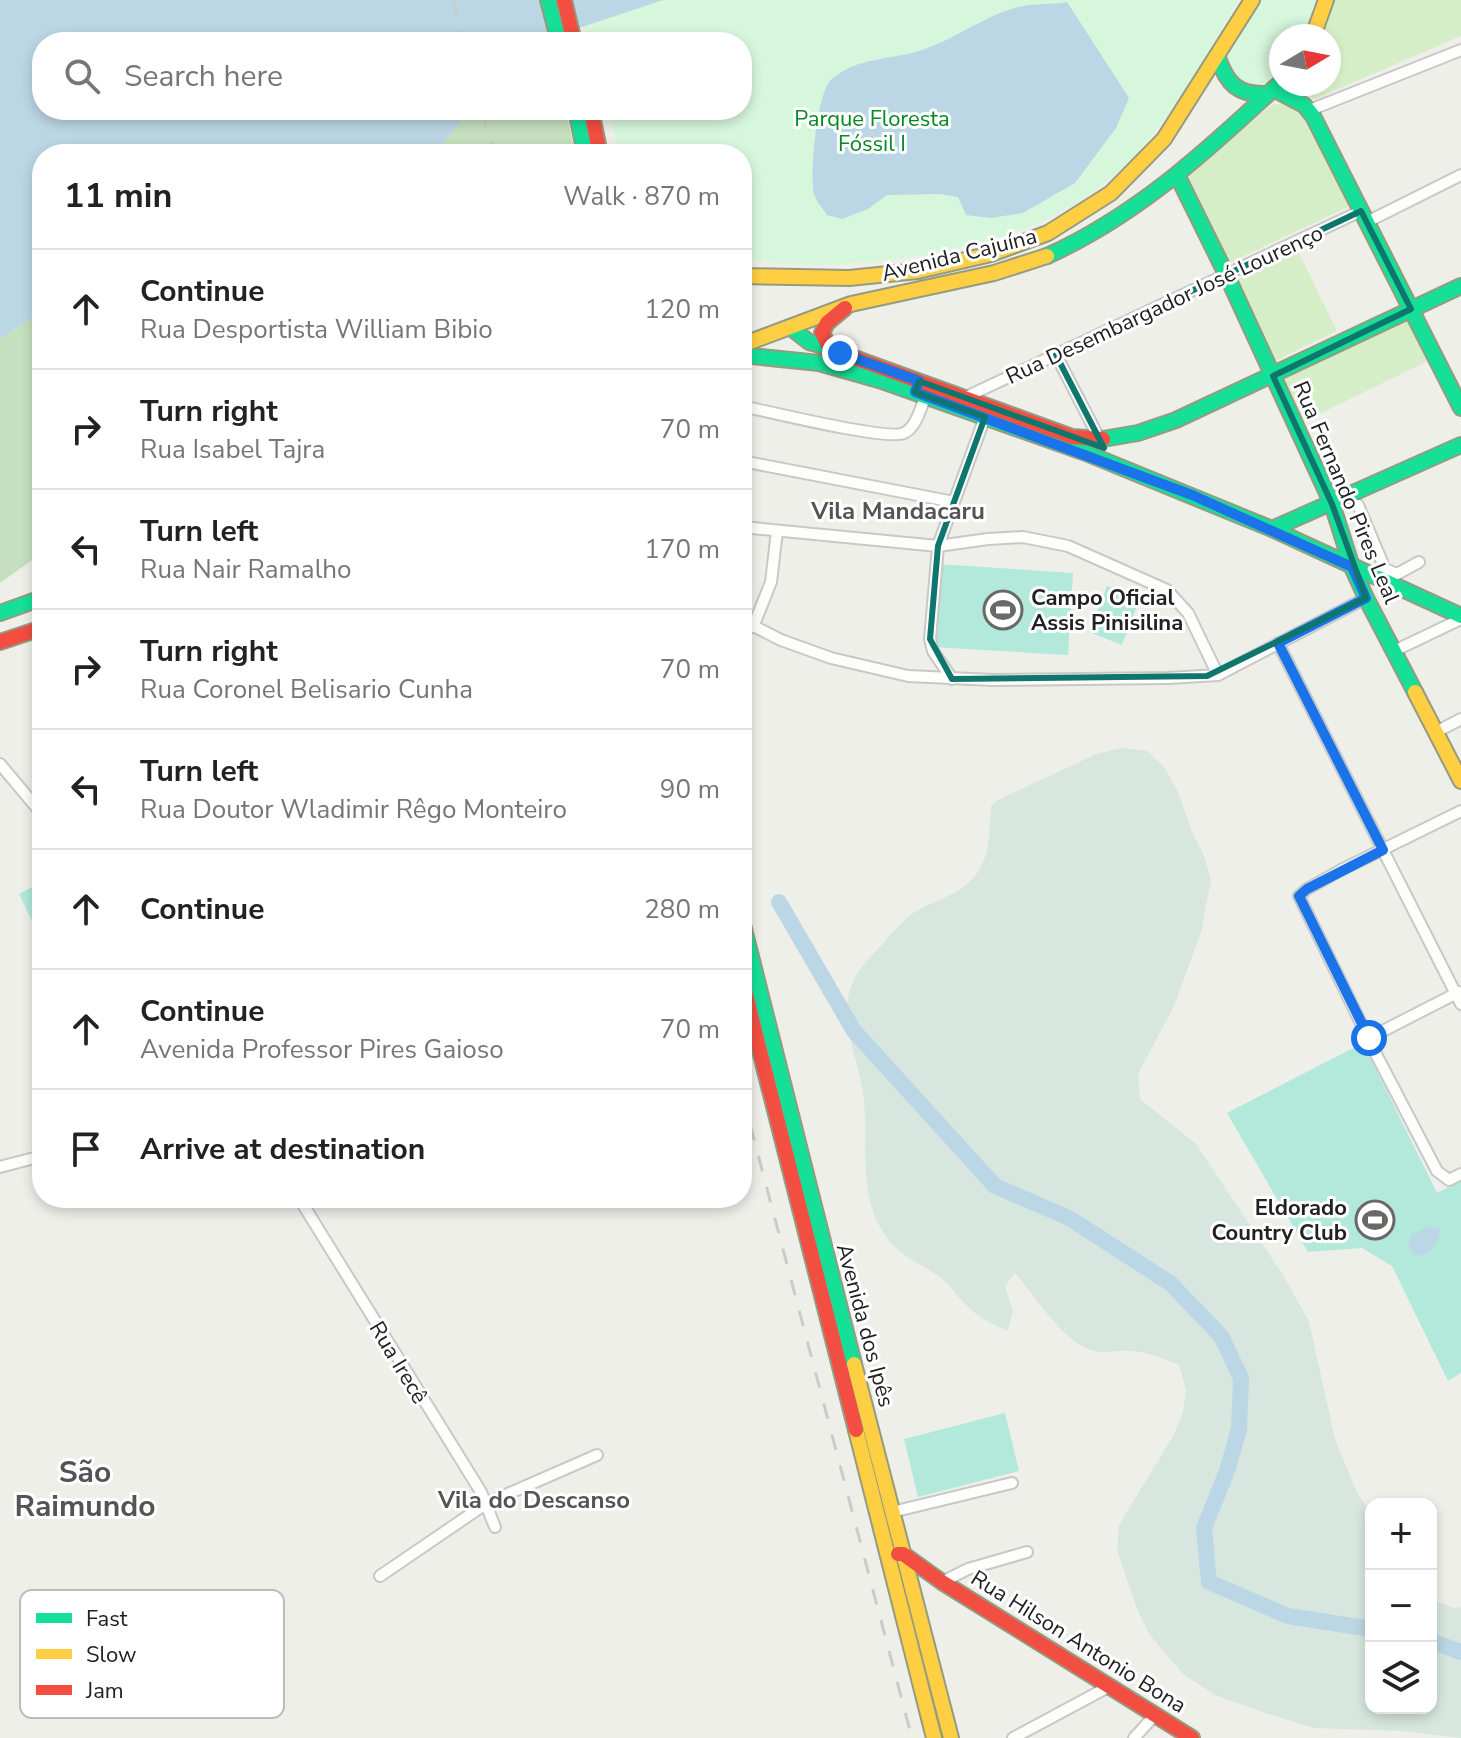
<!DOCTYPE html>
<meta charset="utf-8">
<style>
:root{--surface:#fff;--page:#f2f2f2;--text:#222;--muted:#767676;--line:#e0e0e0}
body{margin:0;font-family:"Nunito Sans",sans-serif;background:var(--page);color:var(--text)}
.controls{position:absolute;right:24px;bottom:24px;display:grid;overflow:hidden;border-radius:16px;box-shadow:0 4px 12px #0003}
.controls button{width:72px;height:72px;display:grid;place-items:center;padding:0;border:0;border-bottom:2px solid var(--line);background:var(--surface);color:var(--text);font:40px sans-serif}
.compass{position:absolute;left:1269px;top:24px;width:72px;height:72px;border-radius:50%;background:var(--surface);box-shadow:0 4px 12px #0003;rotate:80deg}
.stop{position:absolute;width:24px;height:24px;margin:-18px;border:6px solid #1a73e8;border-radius:50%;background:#fff}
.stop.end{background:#1a73e8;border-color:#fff;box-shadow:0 2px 8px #0008}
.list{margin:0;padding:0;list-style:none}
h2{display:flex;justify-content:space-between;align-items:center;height:104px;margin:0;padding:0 32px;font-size:34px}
h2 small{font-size:26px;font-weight:400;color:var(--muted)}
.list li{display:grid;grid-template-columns:52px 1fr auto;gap:24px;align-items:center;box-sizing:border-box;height:120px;padding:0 32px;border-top:2px solid var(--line)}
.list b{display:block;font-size:30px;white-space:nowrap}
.list p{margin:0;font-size:26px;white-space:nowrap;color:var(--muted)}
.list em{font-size:26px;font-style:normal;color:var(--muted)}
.icon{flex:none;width:44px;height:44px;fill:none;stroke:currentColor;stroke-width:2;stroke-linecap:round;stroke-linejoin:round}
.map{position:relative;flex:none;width:1461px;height:1738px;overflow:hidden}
.search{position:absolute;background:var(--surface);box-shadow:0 4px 12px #0003;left:32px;top:32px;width:720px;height:88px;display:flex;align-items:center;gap:20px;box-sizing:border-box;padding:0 28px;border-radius:32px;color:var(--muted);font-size:30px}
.panel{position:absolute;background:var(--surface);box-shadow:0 4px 12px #0003;left:32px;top:144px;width:720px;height:1064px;border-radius:32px}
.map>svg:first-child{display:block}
</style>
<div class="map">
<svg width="1461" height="1738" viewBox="0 0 1461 1738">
<rect width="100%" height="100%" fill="#efefea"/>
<path fill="#d6eec7" d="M1329 0H1461V36L1315 99 1291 89 1289 84H1329V36H1317Z
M1285 103 1302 109 1350 206 1225 265 1184 175 1272 105Z
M1298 251 1337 331 1272 362 1234 281Z
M1407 318 1428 361 1301 423 1280 379Z"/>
<path fill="#c5e0be" d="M470 110H566L575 154H429L437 151Z
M42 311V553L0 583V339Z"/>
<path fill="#d7e7e0" d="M1122 748 1147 751 1165 768 1178 792 1192 832 1204 855 1211 880 1201 932 1174 1006 1138 1074 1140 1099 1196 1144 1283 1275 1309 1321 1335 1439 1356 1490 1371 1514V1708H1431V1600L1455 1608 1461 1607V1738L1401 1731 1314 1728 1265 1713 1215 1695 1183 1674 1149 1634 1137 1609 1117 1550 1119 1525 1173 1436 1183 1412 1186 1390 1179 1365C1164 1359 1148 1352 1131 1351 1116 1350 1103 1355 1088 1349 1061 1338 1034 1295 1015 1273L1005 1286 1013 1311 1008 1331C993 1325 979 1318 967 1306 958 1298 952 1287 942 1279 929 1268 910 1261 897 1249 851 1204 872 1143 862 1087 855 1048 835 1014 856 976 859 968 907 917 913 913 942 895 974 894 986 854 990 839 990 821 991 806L998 800 1096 754Z"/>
<path fill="#d7f7dc" d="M633 0H1239C1215 38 1194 77 1168 114 1103 207 1020 241 911 257 857 265 797 269 742 258V154H619L607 110H742V42H589L584 26Z
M1257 0H1315L1305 36H1281V72L1262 88 1239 86 1224 59Z"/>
<path fill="#b2e9da" d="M937 564 1073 573 1068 655 933 647Z
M1107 586 1140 598 1122 645 1089 632Z
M42 882V942L19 894Z
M1363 1043 1437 1193 1461 1181V1373L1448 1381 1392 1266 1362 1248 1308 1252 1227 1113Z
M1005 1413 1019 1471 918 1497 904 1439Z"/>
<path fill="#bbd6e4" d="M0 0H663L555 36 544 42H42V110H470L437 151 429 154H42V311L0 339Z
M1067 2 1129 98 1116 128 1075 183 1023 213 991 218 966 215 958 197 940 194 887 195 868 209 842 219 827 215C823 209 816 201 814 194 809 176 817 92 831 80 856 57 891 60 922 50 955 39 984 16 1018 7 1033 3 1051 5 1067 2Z
M1430 1226 1440 1229C1439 1243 1428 1258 1413 1255L1408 1244 1411 1235Z"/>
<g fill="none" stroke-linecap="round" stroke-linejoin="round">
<path stroke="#bbd6e4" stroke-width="16" d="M779 902 854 1031 995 1186 1069 1218 1170 1283 1221 1336 1241 1378 1239 1429 1227 1471 1204 1528 1209 1582 1288 1616 1371 1629
M1431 1641 1461 1652"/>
<g stroke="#c8c8c6" stroke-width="14">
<path id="street" d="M1310 110 1461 50
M1367 222 1461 175
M1056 355 1100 440
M966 397 1361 211
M742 406C766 411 888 441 904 433 916 428 921 407 926 395
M742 461 954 502
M1358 505 1382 562 1380 580
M742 527 938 546 988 539 1023 537 1068 546 1167 590 1188 613 1218 675
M1382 568 1397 574 1419 562
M742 620 781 640 831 658 908 676 993 680 1168 678 1218 675 1366 598
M753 627 771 582 777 531
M1278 643 1461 1004
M1394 651 1461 619
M952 679 933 651 930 639 938 546 985 417
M1436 732 1461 719
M0 764 42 814
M1461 811 1341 870 1307 889 1299 896 1377 1056 1437 1171 1449 1180 1461 1174
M1369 1038 1459 992
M0 1167 42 1156
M299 1198 481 1492 495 1527
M892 1512 1012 1483
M380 1576 487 1503 597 1455
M942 1582 968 1569 1027 1552
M1013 1738 1110 1686
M1134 1738 1155 1715"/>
</g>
<g stroke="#959b80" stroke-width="18">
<path id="fast" d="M548 0 559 42
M1218 58C1227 84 1238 95 1266 94
M1279 84 1281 93 1304 105 1313 116 1461 408
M576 110 585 154
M1177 175 1227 276 1332 504 1352 567 1366 598 1415 692
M1047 256C1138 215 1209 149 1281 82
M790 327 809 342 831 348
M742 355 819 363 879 380 1086 453 1272 529 1461 616
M1103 439 1138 433 1176 420 1461 286
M1272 529 1461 445
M0 613 42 598
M742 921 854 1364"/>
</g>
<g stroke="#959b80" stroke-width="18">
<path id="slow" d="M1313 36 1326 0
M742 276 849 278 918 271 991 254 1048 233 1111 193 1164 139 1252 0
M742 345 851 304 994 273 1047 256
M1415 692 1461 781
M854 1364 951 1738
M856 1430 934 1738"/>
</g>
<g stroke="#959b80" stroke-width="18">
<path id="jam" d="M564 0 574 42
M591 110 600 154
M845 308 827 323 822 333 828 345 835 351 1072 437 1103 439
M0 642 42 628
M742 980 856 1430
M898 1554H903L942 1582 1192 1738"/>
</g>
<use href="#street" stroke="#fdfdfc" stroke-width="10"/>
<use href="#fast" stroke="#16e098" stroke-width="14"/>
<use href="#slow" stroke="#ffcf43" stroke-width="14"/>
<use href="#jam" stroke="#f24e42" stroke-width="14"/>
<path stroke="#cbcbcb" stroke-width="3" stroke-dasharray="16 16" stroke-linecap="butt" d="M453 0 464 42
M482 110 494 154
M742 1094 912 1738"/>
</g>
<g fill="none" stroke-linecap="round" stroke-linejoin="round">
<path stroke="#1a73e8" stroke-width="10" d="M840 353 919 381 915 392 1192 495 1352 567 1366 598 1278 643 1383 850 1307 889 1299 896 1369 1038"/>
</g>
<path fill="none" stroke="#0f766e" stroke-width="6" stroke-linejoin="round" d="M1361 211 1411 309 1273 376 1332 504 1366 598 1207 676 952 679 930 639 938 546 985 417 915 392 919 381 1104 448 1056 355Z"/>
<defs>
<g id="stadium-ring" transform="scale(2)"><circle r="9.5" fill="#fff" stroke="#696967" stroke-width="1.5"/><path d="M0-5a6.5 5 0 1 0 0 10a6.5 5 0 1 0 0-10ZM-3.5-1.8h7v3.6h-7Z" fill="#696967"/></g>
</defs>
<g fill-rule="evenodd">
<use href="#stadium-ring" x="1003" y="610"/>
<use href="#stadium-ring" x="1375" y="1220"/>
</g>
<g text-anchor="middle" stroke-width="6" stroke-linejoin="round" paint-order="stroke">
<g font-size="22" fill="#068824" stroke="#fff">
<text x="872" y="126">Parque Floresta<tspan x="872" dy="25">Fóssil I</tspan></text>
</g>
<g font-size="22" fill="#212121" stroke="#fff">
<text transform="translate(959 254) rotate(-14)" y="8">Avenida Cajuína</text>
<text transform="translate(1164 304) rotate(-25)" y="8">Rua Desembargador José Lourenço</text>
<text transform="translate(1347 492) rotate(67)" y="8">Rua Fernando Pires Leal</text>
<text transform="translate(866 1325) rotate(75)" y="8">Avenida dos Ipês</text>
<text transform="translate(399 1362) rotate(59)" y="8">Rua Irecê</text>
<text transform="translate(1079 1641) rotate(32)" y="8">Rua Hilson Antonio Bona</text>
</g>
<g font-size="22" font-weight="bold" fill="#212121" stroke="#fff" text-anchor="start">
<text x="1031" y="605">Campo Oficial<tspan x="1031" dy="25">Assis Pinisilina</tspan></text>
<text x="1347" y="1215" text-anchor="end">Eldorado<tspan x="1347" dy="25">Country Club</tspan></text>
</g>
<g font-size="24" font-weight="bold" fill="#545454" stroke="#fff">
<text x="898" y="519">Vila Mandacaru</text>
<text x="534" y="1508">Vila do Descanso</text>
</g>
<g font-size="30" font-weight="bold" fill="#545454" stroke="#fff">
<text x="85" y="1482">São<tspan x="85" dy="34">Raimundo</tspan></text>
</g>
</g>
<rect x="20" y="1590" width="264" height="128" rx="12" fill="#fff" stroke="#bcbcbc" stroke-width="2"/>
<rect x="36" y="1613" width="36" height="10" fill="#16e098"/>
<rect x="36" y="1649" width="36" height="10" fill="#ffcf43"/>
<rect x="36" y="1685" width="36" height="10" fill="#f24e42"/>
<g font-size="22" fill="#212121">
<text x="86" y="1626">Fast</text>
<text x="86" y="1662">Slow</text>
<text x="86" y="1698">Jam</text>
</g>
</svg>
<div class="controls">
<button>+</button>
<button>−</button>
<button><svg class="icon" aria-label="layers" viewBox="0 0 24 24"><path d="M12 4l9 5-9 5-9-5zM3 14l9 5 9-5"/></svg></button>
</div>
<svg class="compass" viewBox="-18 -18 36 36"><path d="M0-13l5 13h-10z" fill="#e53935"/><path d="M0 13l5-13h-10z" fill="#767676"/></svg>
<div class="stop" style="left:1369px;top:1038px"></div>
<div class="stop end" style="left:840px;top:353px"></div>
<div class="search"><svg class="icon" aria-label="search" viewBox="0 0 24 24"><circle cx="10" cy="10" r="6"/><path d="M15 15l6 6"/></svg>Search here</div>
<section class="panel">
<h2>11 min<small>Walk · 870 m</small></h2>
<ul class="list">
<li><svg class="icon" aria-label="ahead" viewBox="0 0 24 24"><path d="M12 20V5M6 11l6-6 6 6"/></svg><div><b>Continue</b><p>Rua Desportista William Bibio</p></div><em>120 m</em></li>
<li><svg class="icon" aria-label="right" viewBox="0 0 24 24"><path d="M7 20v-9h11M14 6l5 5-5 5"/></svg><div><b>Turn right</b><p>Rua Isabel Tajra</p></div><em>70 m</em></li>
<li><svg class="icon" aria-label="left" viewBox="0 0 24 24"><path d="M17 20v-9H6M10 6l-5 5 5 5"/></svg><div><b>Turn left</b><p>Rua Nair Ramalho</p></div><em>170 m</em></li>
<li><svg class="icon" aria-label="right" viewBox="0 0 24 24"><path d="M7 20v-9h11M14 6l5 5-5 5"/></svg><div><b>Turn right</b><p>Rua Coronel Belisario Cunha</p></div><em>70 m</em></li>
<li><svg class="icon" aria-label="left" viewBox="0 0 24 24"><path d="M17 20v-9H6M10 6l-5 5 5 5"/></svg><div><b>Turn left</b><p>Rua Doutor Wladimir Rêgo Monteiro</p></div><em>90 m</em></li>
<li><svg class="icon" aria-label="ahead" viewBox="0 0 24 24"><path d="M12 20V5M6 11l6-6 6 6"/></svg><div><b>Continue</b></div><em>280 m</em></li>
<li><svg class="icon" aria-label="ahead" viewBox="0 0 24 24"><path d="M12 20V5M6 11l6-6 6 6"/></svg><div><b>Continue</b><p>Avenida Professor Pires Gaioso</p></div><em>70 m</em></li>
<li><svg class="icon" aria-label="arrive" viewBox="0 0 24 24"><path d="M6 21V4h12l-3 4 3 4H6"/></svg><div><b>Arrive at destination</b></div></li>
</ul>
</section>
</div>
